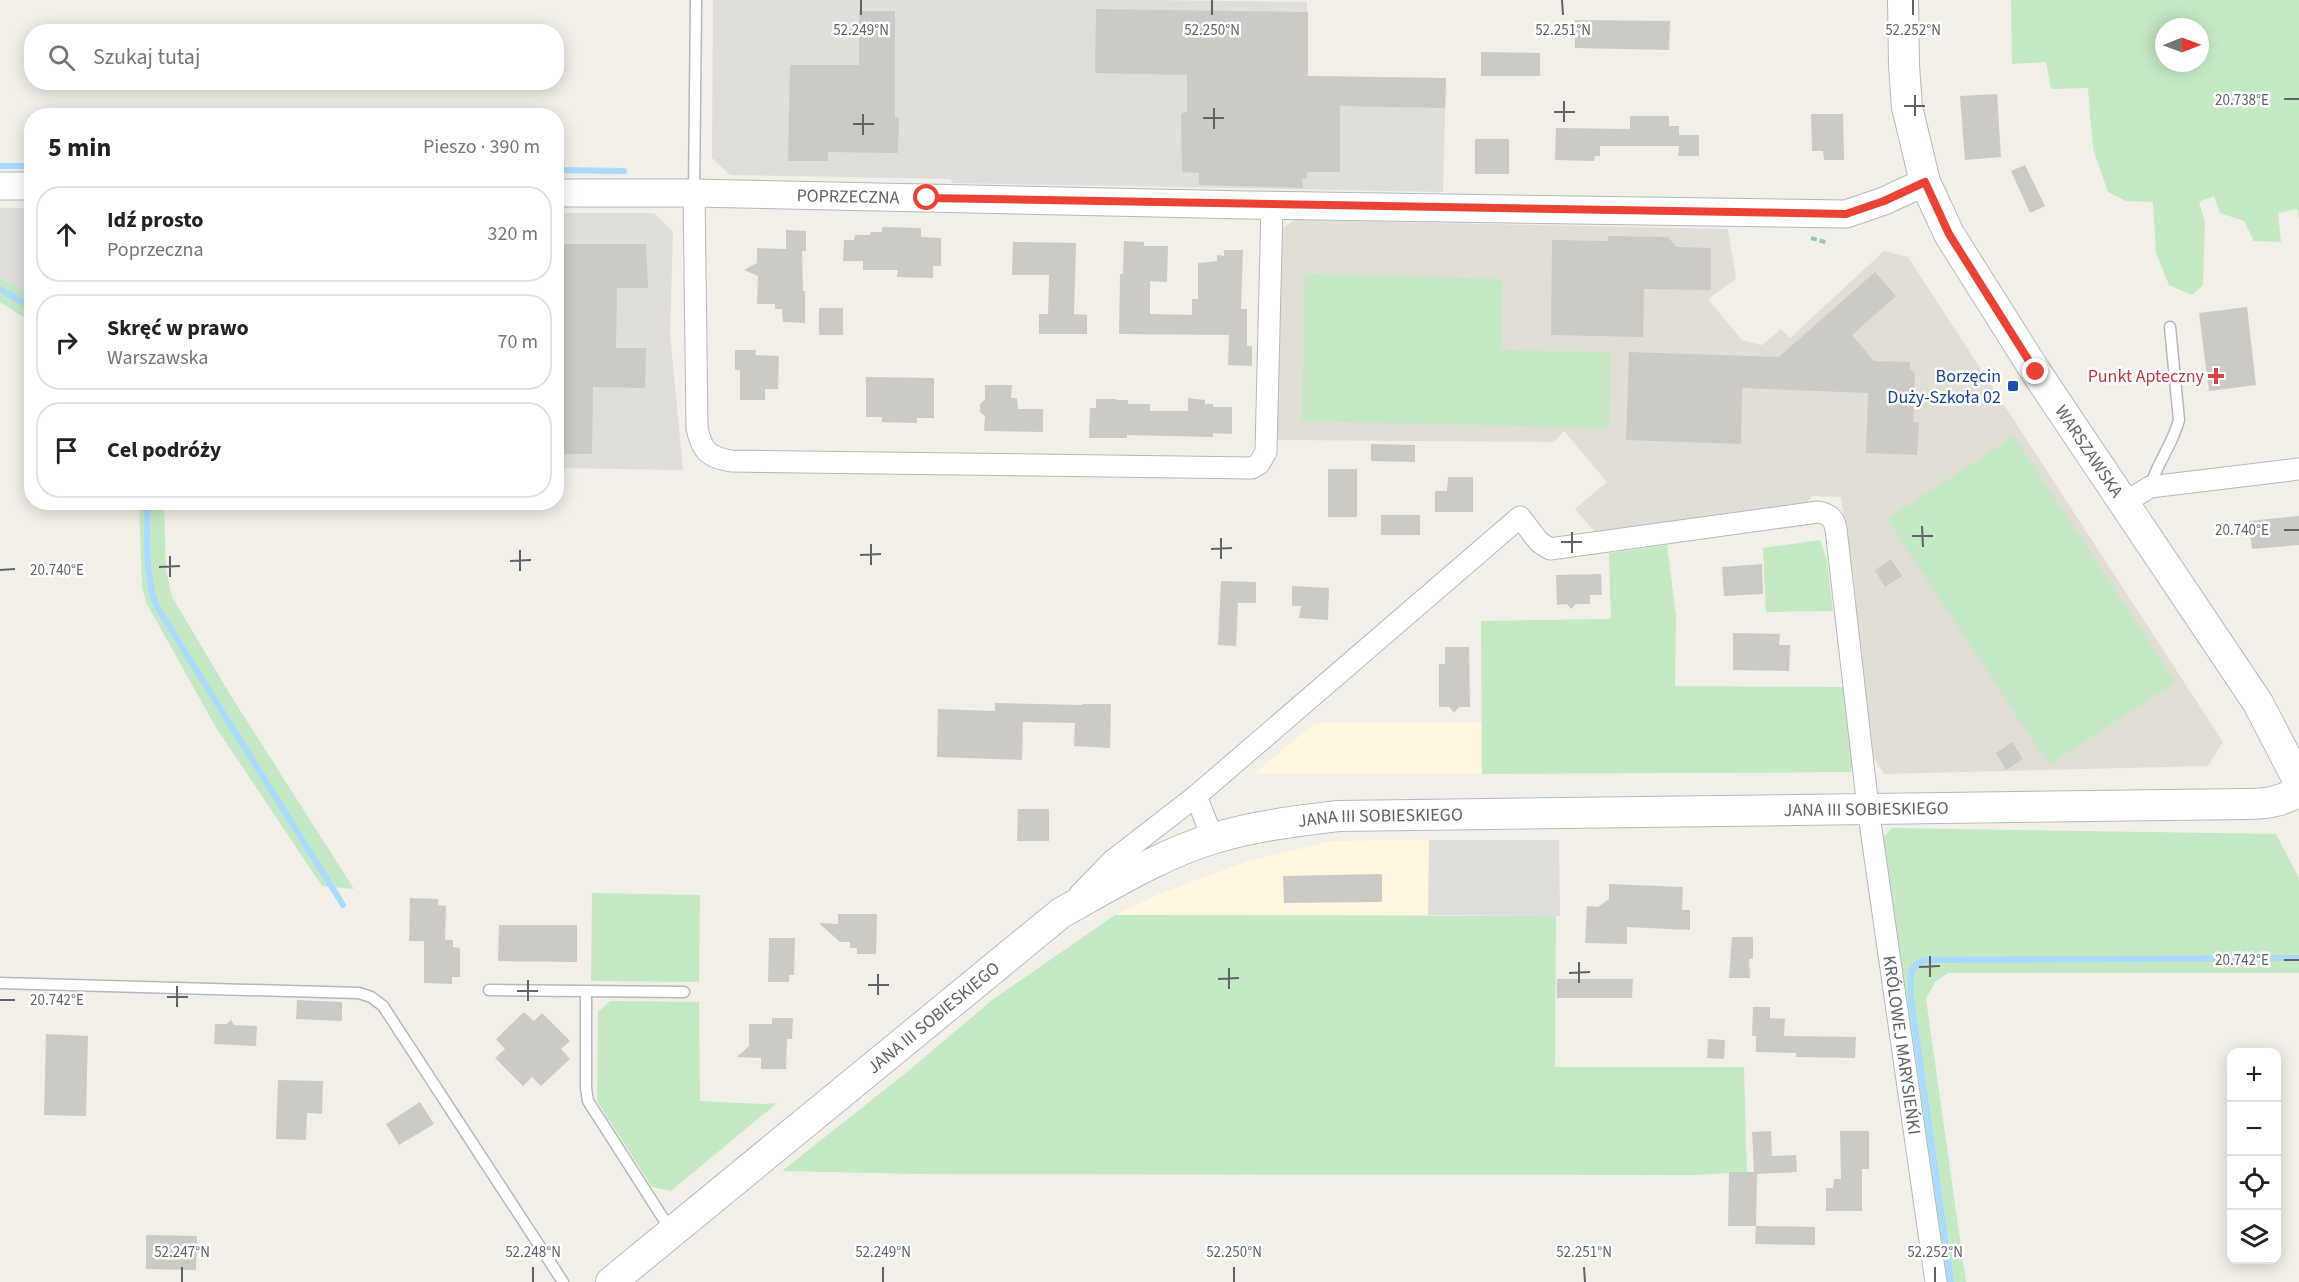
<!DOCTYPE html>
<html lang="pl">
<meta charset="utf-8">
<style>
:root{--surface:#fff;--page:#f2f2f2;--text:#222;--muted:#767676;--line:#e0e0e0}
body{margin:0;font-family:"Source Sans 3",sans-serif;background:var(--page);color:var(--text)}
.controls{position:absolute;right:18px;bottom:18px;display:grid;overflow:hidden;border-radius:12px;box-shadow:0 3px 15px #0003}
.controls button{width:54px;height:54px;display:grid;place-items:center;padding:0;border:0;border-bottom:2px solid var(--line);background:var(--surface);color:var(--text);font:30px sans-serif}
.compass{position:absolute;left:2155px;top:18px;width:54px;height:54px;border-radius:50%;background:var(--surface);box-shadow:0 3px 15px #0003;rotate:89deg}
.stop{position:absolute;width:18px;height:18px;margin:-14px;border:4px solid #ea4335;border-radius:50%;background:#fff}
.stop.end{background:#ea4335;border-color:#fff;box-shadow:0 2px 6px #0008}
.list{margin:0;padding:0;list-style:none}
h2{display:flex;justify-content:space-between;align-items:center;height:78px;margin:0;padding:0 24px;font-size:26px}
h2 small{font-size:20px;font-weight:400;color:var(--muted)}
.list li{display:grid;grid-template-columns:39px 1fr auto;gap:18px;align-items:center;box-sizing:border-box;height:96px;margin:0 12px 12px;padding:0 12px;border:2px solid var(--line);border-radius:24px}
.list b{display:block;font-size:22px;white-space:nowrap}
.list p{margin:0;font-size:20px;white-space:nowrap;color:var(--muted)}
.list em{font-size:20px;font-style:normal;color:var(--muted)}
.icon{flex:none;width:33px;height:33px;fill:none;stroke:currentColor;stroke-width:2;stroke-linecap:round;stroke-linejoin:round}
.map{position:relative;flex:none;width:2299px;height:1282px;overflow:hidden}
.search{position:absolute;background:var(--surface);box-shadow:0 3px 15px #0003;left:24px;top:24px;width:540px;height:66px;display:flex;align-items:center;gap:15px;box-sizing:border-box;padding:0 21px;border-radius:24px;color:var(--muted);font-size:22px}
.panel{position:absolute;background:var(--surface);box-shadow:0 3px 15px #0003;left:24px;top:108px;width:540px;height:402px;border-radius:24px}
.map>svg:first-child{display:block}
</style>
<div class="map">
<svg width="2299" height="1282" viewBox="0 0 2299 1282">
<rect width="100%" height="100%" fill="#f1efe8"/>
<path fill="#fef7e0" d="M1315 723H1482V774H1254Z
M1429 840 1428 915H1115L1159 894 1248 861 1333 841Z"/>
<path fill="#e0deda" d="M713 0H1145L1307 2 1308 76 1446 78 1443 192 952 183 951 179 730 175 712 158Z
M0 208H31V295L0 277Z
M557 213H654L673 232 670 333 683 470 557 468Z
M1429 840H1559L1560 916 1428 915Z"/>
<path fill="#e1ded6" d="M1294 220 1728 229 1736 279 1708 299 1742 340 1762 345 1781 329 1790 338 1884 251 1908 257 2223 742 2208 766 1884 774 1874 758 1841 497 1812 496 1807 503 1597 534 1575 509 1607 482 1564 431 1554 442 1277 440 1282 229Z"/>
<path fill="#c5e8c5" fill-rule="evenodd" d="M2011 0H2299V218L2297 209 2278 213 2281 242 2254 241 2244 221 2220 213 2214 196 2199 202 2205 222 2203 285 2192 295 2169 285 2156 253 2153 202 2126 201 2108 192 2093 149 2088 88 2051 89 2046 62 2012 64ZM2164 27H2200V63H2164Z
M1305 274 1502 279 1501 350 1611 352 1609 428 1302 421Z
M0 277 31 295V322L0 302Z
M2014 436 2175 682 2049 765 1887 519Z
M139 503H164L166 570 172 597 231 696 354 889 322 886 215 726 147 604 142 588Z
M1820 540 1827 560 1833 611 1766 612 1763 548Z
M1667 545 1676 616 1675 686 1843 687 1852 765 1851 772 1482 774 1481 621 1611 619 1609 553Z
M1892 828 2276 834 2299 878V973H1948L1935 982 1926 999 1966 1282H1945L1882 839Z
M592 893 700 895 699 982 591 981Z
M1115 915 1556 916 1555 1067H1744L1747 1172 1694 1175 919 1174 782 1171 912 1068 992 1000Z
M610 1001 699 1002 700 1101 763 1104 777 1103 671 1191 652 1187 597 1101 598 1012Z"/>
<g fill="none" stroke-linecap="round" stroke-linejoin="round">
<path stroke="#aadaff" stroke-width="6" d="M0 166H32
M556 170 624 171
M0 289 32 308
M147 502C148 537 144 575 157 607L343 905
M1951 1282 1911 999C1911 983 1906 964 1926 960L2299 958"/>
</g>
<path fill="#cccac5" d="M1096 9 1308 12V76L1446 78 1445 108 1340 106V172H1307V179H1302L1303 188 1199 185V173L1182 172 1181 116 1182 113 1187 112V75L1095 73Z
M859 11H895V118H899L898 153 828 152V161H788L790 65H859Z
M1575 20 1670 21 1669 50 1575 48Z
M1481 52 1540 53V76H1481Z
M1997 94 2001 157 1965 160 1960 96Z
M1811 114H1843L1844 160H1824L1823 151H1812Z
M1630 116H1669V126H1679V135H1699V156H1678L1679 146H1600V156H1595L1594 161 1555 160 1556 128 1630 129Z
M1475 139H1509V174H1475Z
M2025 165 2045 206 2030 213 2011 171Z
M882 227 921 228V237L941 238V266H933V278L897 277 898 270H863V261H843L844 240H854L855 235H870L871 232H882Z
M786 230 806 231V251H802L803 291H805V323L783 322 782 309H775V304H757L758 276 744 270 757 263V248L786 249Z
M1608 236 1668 237 1676 247 1711 248V290L1644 289 1643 337 1551 335 1552 240 1608 241Z
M1124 241 1144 242V246H1168L1167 282 1150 281V314L1192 315V299H1198V263L1217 261V255L1224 256V250H1243L1241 309H1247V346H1252V366L1228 365 1229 335 1119 334 1120 274H1123Z
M1013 242 1076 243 1074 314 1087 315V334H1039V314H1048L1049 275H1012Z
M556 244H646L648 288H617L616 348H646L645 388 593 387 592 454H556Z
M1875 272 1896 296 1852 335 1874 361 1910 362V369L1915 374 1913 422 1919 423 1917 455 1866 453 1868 393 1742 388 1741 444 1626 440 1629 352 1779 357Z
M2247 307 2256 385 2209 391 2199 313Z
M819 308H843V335H819Z
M735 350H756L755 355 779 356 778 389H765V400H740V370H735Z
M866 377 934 378V418H917V423L882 422V417H866Z
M985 385H1012L1011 398H1017L1018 409H1043V432L984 431 985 416 980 412V404L985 399Z
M1188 398 1205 400V404H1213V407H1232V434L1213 433V437L1127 435V438H1089L1090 408H1096V399H1116V400H1128V404H1150V411H1188Z
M1371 444 1415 445V462L1371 461Z
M1328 469H1357V517H1328Z
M1448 477H1473V512H1435V491H1447Z
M1381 515H1420V535H1381Z
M2299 516V545L2252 549 2249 521Z
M1891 559 1902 576 1885 587 1875 570Z
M1762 564 1763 594 1724 596 1722 567Z
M1601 574 1602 595H1590V604H1576L1571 609 1567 604 1557 605 1556 575Z
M1221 581 1256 582V603H1238L1236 646 1218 645Z
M1292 586 1329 588 1328 620 1299 618 1301 606H1292Z
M1733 633 1780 634 1779 645H1790L1789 671 1733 670Z
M1445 647H1469L1470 707H1459L1454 713 1449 707H1439V664H1445Z
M995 703 1082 705V704H1111L1110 748 1074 746 1075 723 1023 722 1022 760 937 757 938 709 995 711Z
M2012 742 2023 759 2006 770 1996 753Z
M1018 809H1049V841H1017Z
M1382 874V902L1284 903 1283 876Z
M1609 884 1683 887 1682 910H1690V930L1627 927V944L1585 943 1587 906 1598 907 1609 899Z
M410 898 438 899V905L446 906 445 940H453V947L460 948V977H452V984L424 983V941H409Z
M838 914H877L876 954H857V948H850V942H840L819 923 838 924Z
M499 925H577V962L498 961Z
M1732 937H1753V959H1749L1750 978H1729Z
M769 938H795L794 975H789V982H768Z
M1557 979H1633L1632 998H1557Z
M297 1000 342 1002V1021L296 1019Z
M1753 1007H1770V1018L1785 1019 1784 1036 1856 1037 1855 1058 1796 1057V1053L1756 1052V1036H1752Z
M524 1012 534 1021 542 1013 570 1041 561 1049 570 1059 541 1086 532 1077 523 1086 495 1058 505 1049 496 1039Z
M772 1018H793L792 1039H787L786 1069H761V1058L737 1057 749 1046V1024H772Z
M231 1020 234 1025 257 1026 256 1046 214 1044 215 1024H227Z
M46 1034 88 1036 86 1116 44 1115Z
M1708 1039 1725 1040 1724 1059 1707 1058Z
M278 1080 323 1081 322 1114 307 1113 306 1140 276 1139Z
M420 1102 434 1124 399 1145 386 1124Z
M1771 1131 1772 1156 1796 1155 1797 1172 1757 1174 1756 1226H1728L1729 1172H1754L1752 1132Z
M1840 1131H1869V1169H1862V1211H1826V1188H1833L1834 1179H1841Z
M1756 1226 1815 1227V1245L1755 1244Z
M146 1235 197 1236 196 1270 146 1269Z"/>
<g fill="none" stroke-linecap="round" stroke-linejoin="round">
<g stroke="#b5b8bc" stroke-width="13">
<path id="service" d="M694 193 696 0
M2150 487C2157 463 2173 444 2179 420L2170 327
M0 983 359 993 371 997 383 1006 563 1282
M489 990 684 992
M586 991V1088L588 1101 670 1229"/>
</g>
<g stroke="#b5b8bc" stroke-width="23">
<g id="minor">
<path d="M694 193 697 428C702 451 708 457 731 461L1252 468 1259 464 1266 452 1272 205"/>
<path d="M2124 503 2150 487 2299 469"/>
<path id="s1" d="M1213 839 1196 796 1520 517 1539 542 1550 549 1818 512C1829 514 1834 518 1836 529L1868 808 1936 1282"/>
<path d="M1080 894 1112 861 1196 796"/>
</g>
</g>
<g stroke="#b5b8bc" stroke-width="29">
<g id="tertiary">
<path d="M0 186H32"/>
<path id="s2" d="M556 193H694L1247 205 1846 214 1884 201 1925 182"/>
</g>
</g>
<g stroke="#b6babf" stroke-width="32">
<g id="secondary">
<path id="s3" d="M1903 0 1904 65 1907 107 1925 182 1949 234 2036 372 2258 703 2299 782"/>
<path id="s4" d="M611 1282 1061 913C1108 887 1163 853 1215 838 1255 826 1296 821 1338 816L2245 804C2266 804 2281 802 2299 791"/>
</g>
</g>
<path stroke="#9cc7a9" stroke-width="4" stroke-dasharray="6 3" stroke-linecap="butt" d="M1811 238 1828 243"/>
<use href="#service" stroke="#fff" stroke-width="10"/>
<use href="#minor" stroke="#fff" stroke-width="21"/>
<use href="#tertiary" stroke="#fff" stroke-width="27"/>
<use href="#secondary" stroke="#fff" stroke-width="30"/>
</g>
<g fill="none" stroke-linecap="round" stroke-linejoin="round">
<path stroke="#ea4335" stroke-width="8" d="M927 198 1846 214 1884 201 1925 182 1949 234 2036 372"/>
</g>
<path fill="none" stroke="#5f6368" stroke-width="2" d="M861 0V15M1212 0V15M1562 0 1563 15M1913 0V15M1915 95V116M2284 99H2299M1564 101V122M1904 106H1925M1214 108V129M1554 112H1575M863 114V135M1203 118H1224M853 124H874M1922 526 1923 547M2284 530H2299M1572 532V553M1912 536H1933M1221 538V559M1561 542H1582M871 544V565M1211 549 1232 548M520 550V571M860 555 881 554M170 556V577M510 561 531 560M159 567 180 566M0 570 15 569M1930 956V977M2284 960H2299M1579 962V983M1919 967 1940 966M1229 968V989M1569 973 1590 972M878 974V995M1218 979 1239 978M528 980V1001M868 985H889M177 986V1007M517 991H538M167 997H188M0 1000H15M182 1267V1282M533 1267V1282M883 1267V1282M1234 1267V1282M1584 1267 1585 1282M1935 1267V1282"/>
<path fill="#e0444e" stroke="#fff" stroke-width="2" d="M2213 367h6v6h6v6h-6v6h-6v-6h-6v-6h6z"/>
<rect fill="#1a4fb4" stroke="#fff" stroke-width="2" x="2007" y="380" width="12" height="12" rx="3"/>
<g text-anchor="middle" stroke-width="5" stroke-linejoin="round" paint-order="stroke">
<g font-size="18" fill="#5f6368" stroke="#fff">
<text dy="6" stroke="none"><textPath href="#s2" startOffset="292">POPRZECZNA</textPath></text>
<text dy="6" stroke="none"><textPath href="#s3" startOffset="500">WARSZAWSKA</textPath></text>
<text dy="6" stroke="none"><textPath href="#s4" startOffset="1407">JANA III SOBIESKIEGO</textPath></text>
<text dy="6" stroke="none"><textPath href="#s4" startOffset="921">JANA III SOBIESKIEGO</textPath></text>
<text dy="6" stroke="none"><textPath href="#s4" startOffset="417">JANA III SOBIESKIEGO</textPath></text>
<text dy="6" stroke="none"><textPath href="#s1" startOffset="1336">KRÓLOWEJ MARYSIEŃKI</textPath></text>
</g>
<g font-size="18" fill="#164399" stroke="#fff" text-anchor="end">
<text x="2001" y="382">Borzęcin<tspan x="2001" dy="21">Duży-Szkoła 02</tspan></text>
</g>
<g font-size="18" fill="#be3a42" stroke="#fff" text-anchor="end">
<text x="2204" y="382">Punkt Apteczny</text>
</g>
</g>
<g font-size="15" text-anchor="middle" fill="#5f6368" stroke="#fff" stroke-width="5" stroke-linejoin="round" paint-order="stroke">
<text x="861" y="35">52.249°N</text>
<text x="1212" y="35">52.250°N</text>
<text x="1563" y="35">52.251°N</text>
<text x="1913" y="35">52.252°N</text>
<text x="2242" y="105">20.738°E</text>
<text x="2242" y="535">20.740°E</text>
<text x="57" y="575">20.740°E</text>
<text x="2242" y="965">20.742°E</text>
<text x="57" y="1005">20.742°E</text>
<text x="182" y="1257">52.247°N</text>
<text x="533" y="1257">52.248°N</text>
<text x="883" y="1257">52.249°N</text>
<text x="1234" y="1257">52.250°N</text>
<text x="1584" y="1257">52.251°N</text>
<text x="1935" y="1257">52.252°N</text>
</g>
</svg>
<div class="controls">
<button>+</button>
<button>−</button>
<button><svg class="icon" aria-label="locate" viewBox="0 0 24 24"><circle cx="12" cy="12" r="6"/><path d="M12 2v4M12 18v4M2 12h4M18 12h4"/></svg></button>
<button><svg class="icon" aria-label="layers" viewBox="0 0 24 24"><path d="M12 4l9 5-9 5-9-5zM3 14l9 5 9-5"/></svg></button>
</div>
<svg class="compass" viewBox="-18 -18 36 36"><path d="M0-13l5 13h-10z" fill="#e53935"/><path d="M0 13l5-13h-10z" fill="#767676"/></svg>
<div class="stop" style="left:927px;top:198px"></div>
<div class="stop end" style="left:2036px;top:372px"></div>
<div class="search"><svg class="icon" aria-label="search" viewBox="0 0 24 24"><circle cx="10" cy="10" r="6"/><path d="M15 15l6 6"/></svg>Szukaj tutaj</div>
<section class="panel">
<h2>5 min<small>Pieszo · 390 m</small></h2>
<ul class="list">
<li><svg class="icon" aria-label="ahead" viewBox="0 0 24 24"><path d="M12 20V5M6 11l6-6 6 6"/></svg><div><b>Idź prosto</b><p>Poprzeczna</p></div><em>320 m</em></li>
<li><svg class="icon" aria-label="right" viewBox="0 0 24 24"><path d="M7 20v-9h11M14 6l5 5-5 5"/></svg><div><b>Skręć w prawo</b><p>Warszawska</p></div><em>70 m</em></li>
<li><svg class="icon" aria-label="arrive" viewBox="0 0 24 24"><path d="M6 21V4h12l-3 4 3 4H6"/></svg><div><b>Cel podróży</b></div></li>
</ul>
</section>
</div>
